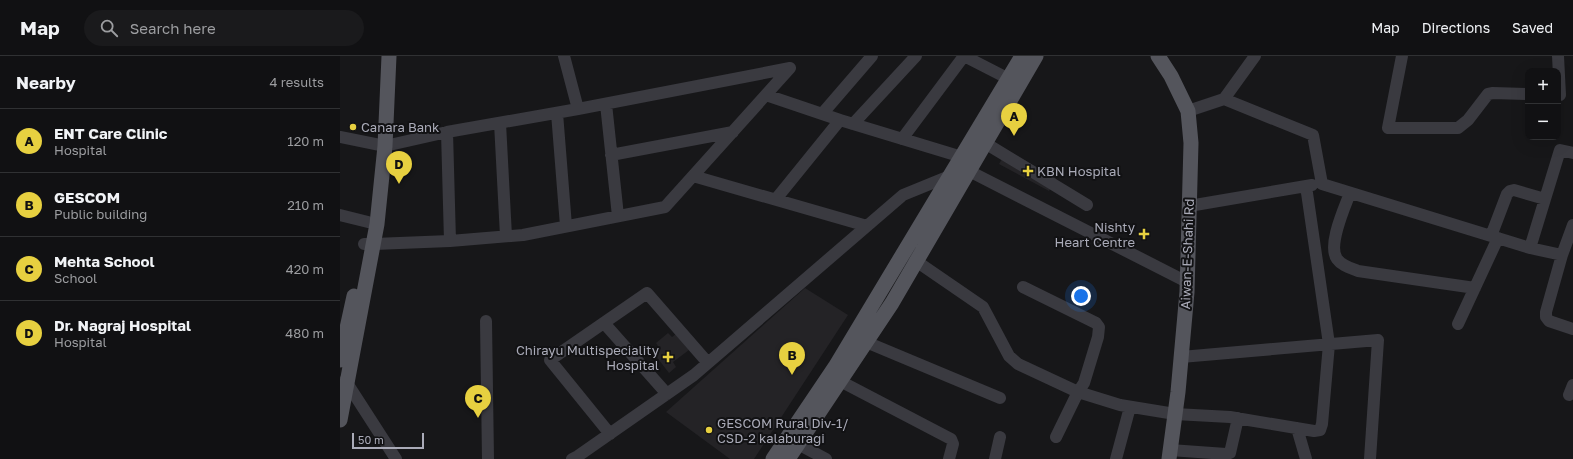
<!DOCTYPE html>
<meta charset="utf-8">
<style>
:root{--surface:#111113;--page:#1a1a1c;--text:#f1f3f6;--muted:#9c9da0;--line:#303133;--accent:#e7d040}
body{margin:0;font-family:"Golos Text",sans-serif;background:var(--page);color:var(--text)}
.controls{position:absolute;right:12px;top:12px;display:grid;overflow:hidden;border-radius:8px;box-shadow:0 4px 16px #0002}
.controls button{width:36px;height:36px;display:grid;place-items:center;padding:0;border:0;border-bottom:1px solid var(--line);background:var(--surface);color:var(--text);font:20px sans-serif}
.scale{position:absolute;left:12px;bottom:10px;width:72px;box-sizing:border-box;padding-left:4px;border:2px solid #aaabb8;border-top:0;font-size:11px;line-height:14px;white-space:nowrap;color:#aaabb8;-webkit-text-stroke:3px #121214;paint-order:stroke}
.you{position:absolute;left:741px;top:240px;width:14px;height:14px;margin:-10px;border:3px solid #fff;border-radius:50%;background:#1a73e8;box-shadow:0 0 0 6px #1a73e833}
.badge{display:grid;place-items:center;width:26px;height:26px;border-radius:50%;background:var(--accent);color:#111;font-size:13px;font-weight:700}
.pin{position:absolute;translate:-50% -33px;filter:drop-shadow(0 1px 2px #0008)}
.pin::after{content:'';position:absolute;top:21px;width:14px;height:12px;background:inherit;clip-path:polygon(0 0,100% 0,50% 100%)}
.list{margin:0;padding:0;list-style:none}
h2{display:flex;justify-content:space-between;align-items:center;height:52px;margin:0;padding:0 16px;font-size:17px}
h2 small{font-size:13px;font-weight:400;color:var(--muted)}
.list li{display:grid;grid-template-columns:26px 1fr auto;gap:12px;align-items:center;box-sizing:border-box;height:64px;padding:0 16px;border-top:1px solid var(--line)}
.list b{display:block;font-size:15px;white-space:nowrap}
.list p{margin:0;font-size:13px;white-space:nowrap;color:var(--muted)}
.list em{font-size:13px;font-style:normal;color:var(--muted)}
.icon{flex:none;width:22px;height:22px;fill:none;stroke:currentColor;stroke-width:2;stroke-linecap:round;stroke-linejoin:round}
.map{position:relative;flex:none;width:1233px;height:403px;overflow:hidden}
header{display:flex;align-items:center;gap:24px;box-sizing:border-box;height:56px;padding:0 20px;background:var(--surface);border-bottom:1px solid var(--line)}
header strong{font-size:19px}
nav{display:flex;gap:22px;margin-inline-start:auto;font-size:14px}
.search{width:280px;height:36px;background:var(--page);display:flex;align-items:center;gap:10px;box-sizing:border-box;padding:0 14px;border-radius:22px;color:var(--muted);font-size:15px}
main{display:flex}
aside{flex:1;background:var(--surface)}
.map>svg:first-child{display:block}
</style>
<header>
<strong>Map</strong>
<div class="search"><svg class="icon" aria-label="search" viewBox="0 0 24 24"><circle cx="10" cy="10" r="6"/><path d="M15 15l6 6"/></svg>Search here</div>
<nav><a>Map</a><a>Directions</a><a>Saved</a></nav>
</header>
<main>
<aside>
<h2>Nearby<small>4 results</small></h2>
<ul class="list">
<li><span class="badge">A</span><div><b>ENT Care Clinic</b><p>Hospital</p></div><em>120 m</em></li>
<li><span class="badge">B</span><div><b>GESCOM</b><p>Public building</p></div><em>210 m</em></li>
<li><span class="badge">C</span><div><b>Mehta School</b><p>School</p></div><em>420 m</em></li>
<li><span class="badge">D</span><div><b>Dr. Nagraj Hospital</b><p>Hospital</p></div><em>480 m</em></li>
</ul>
</aside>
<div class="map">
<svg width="1233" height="403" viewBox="0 0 1233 403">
<rect width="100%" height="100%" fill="#171719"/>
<path fill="#242326" d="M667 94 716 122 709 135 659 108Z
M465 232 508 259 414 403H390L326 356Z
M328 277 332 281 336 278 349 294 333 306 336 311 329 317 312 295 318 290 316 287Z"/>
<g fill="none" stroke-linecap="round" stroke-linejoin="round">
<path stroke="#3a3a40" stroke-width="12" d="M224 0 238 53
M624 0 669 23
M1062 0 1048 72H1118L1128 64 1148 38 1153 37 1188 38
M1218 0 1220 39H1218
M426 39 500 64
M884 43 973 79 982 128 1190 192 1222 199 1233 169
M266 48 278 160
M848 55 884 43 915 0
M217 57 226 170
M482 58 532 0
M160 67 166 180
M513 68 576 0
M107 76 110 185
M0 81 45 90 107 76 238 53 450 12
M562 83 624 0
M645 87 747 149
M271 99 393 76
M629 115 847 226
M353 120 527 170
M1010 137C1005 151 987 189 997 203 1002 210 1011 212 1018 215L1135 232
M436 143 500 64 622 101
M849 150 972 129
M0 159 28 166
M1151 180 1167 138 1170 135 1174 134 1205 143
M24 188H34L110 185 183 179 325 151 450 12
M1190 192 1220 94 1233 97
M1222 199 1206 256V261L1209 265 1233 273
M576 205 643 251 669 300 678 308 738 336 780 349 835 358 890 361 974 375 980 374 982 368 989 288 966 130
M683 231 756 267 759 271 758 281 744 327 738 336 716 381
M146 265 148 403
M264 267 327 338
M1118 268 1158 182
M526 286 660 342
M841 301 1038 284 1030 403
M500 325 611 383 613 388 609 403
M3 326 7 327 56 403
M1229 339 1233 329
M957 372 966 403
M270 378 210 304 307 237 368 307
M458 388 486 403
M830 394 886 398 890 397 898 362
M232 403 238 400 354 319 563 139 612 119
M655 403 660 381
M776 403 790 351"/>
<path stroke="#54555c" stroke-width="15" d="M818 0 831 20 848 55 851 87 847 236 838 336 829 403
M0 304 14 240
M0 364 37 168 45 90 49 0
M433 403 495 311 682 0
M448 403 552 247 696 0"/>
</g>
<g fill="#e7d040" stroke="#121214" stroke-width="1.5">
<circle cx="13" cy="71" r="4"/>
<path d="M686 109h4v4h4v4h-4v4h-4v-4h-4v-4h4z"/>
<path d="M802 172h4v4h4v4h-4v4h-4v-4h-4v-4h4z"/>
<path d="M326 295h4v4h4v4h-4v4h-4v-4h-4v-4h4z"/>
<circle cx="369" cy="374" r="4"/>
</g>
<g text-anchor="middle" stroke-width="4" stroke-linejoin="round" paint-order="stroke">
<g font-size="13" fill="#aaabb8" stroke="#121214" text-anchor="start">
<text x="21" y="76">Canara Bank</text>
<text x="697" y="120">KBN Hospital</text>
<text x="795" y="176" text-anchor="end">Nishty<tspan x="795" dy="15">Heart Centre</tspan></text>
<text x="319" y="299" text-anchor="end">Chirayu Multispeciality<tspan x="319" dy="15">Hospital</tspan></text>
<text x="377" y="372">GESCOM Rural Div-1/<tspan x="377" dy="15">CSD-2 kalaburagi</tspan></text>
</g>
<g font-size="13" fill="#aaabb8" stroke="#121214">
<text transform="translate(847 198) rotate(-88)" y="5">Aiwan-E-Shahi Rd</text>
</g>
</g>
</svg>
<div class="controls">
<button>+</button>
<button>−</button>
</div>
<div class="scale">50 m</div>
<div class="you"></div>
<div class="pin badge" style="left:674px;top:80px">A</div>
<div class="pin badge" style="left:452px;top:319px">B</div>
<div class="pin badge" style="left:138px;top:362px">C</div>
<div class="pin badge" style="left:59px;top:128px">D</div>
</div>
</main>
